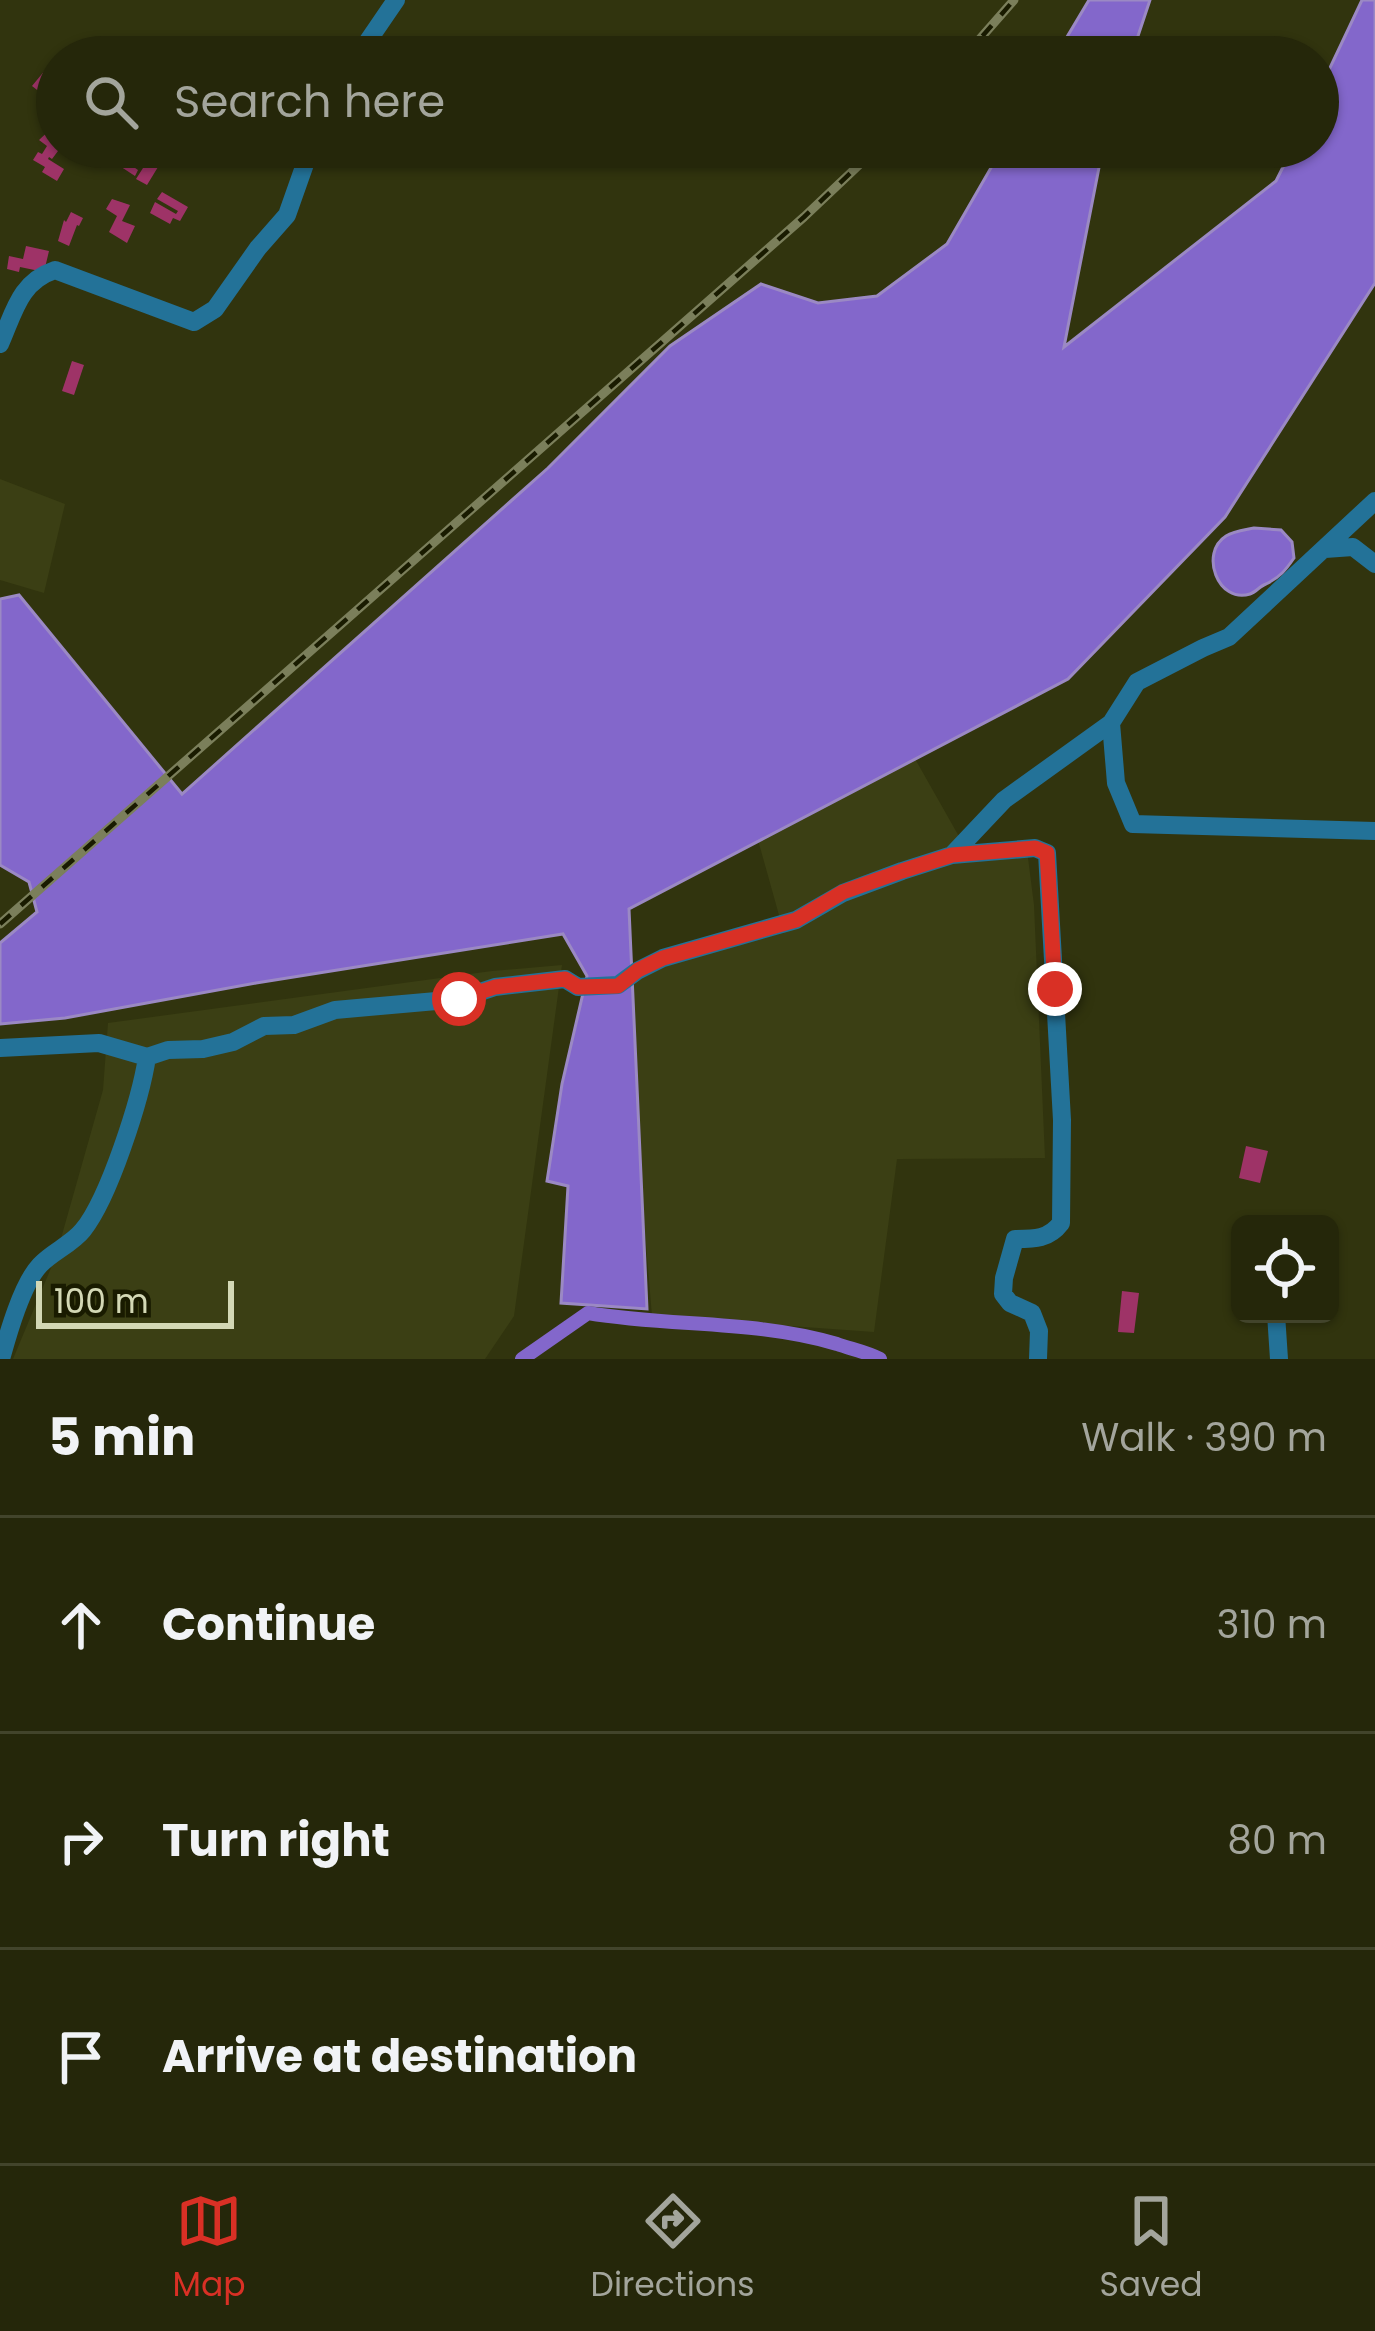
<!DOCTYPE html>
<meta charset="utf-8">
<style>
:root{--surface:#25270a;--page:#313318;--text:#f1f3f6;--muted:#a3a59c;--line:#42442b;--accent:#d93025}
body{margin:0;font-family:Poppins,sans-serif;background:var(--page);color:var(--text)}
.controls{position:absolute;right:36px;bottom:36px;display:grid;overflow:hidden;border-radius:18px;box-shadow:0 3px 9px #0004}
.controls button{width:108px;height:108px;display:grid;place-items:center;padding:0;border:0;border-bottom:3px solid var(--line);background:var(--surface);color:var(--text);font:60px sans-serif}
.scale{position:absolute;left:36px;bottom:30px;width:198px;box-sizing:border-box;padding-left:12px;border:6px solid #d3d8b5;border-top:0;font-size:33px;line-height:42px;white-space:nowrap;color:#d3d8b5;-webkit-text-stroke:9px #191b00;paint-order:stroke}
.stop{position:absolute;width:36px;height:36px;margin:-27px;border:9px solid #d93025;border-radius:50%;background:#fff}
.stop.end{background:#d93025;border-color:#fff;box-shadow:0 3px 12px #0008}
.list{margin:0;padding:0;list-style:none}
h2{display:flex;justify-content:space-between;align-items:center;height:156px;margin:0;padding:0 48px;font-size:51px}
h2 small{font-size:39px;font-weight:400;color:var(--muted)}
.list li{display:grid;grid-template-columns:78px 1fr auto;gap:36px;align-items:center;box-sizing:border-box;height:216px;padding:0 48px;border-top:3px solid var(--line)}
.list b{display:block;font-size:45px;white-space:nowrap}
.list em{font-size:39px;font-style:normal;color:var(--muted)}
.icon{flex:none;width:66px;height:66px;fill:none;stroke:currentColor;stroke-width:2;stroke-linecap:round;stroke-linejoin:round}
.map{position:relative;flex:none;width:1375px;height:1359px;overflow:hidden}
.search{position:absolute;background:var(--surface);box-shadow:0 3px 9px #0004;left:36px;right:36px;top:36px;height:132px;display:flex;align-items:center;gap:30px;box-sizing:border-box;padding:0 42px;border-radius:66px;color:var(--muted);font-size:45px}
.sheet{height:804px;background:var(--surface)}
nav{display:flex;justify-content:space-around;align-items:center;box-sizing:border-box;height:168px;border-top:3px solid var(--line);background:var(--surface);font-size:33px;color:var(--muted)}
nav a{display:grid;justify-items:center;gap:6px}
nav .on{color:var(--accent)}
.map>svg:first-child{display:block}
</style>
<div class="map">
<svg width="1375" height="1359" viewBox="0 0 1375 1359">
<rect width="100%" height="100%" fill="#31340e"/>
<path fill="#3b3f14" d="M0 479 65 504 44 593 0 580Z
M914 757 965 847 1027 850 1034 905 1045 1158 897 1159 874 1332 652 1316 623 970 784 933 758 840Z
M562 965 514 1316 485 1359H13L56 1256 103 1090 108 1023 492 971Z"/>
<path fill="#8367cb" stroke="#9b89c4" stroke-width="3" d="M1089 0H1150L1131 57H1055Z
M1362 0H1375V283L1225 517 1068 679 629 909 647 1309 561 1303 568 1186 547 1181 562 1084 587 976 563 934 256 983 65 1018 0 1024V943L37 912 29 882 0 865V599L19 595 182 794 548 468 670 346 761 284 818 303 877 296 947 244 1003 147H1103L1064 347 1276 181 1293 147H1318V93Z
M1254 528 1281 530 1292 542 1294 558C1285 571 1280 577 1266 584 1260 586 1256 592 1250 594 1218 604 1199 553 1226 536 1234 531 1245 530 1254 528Z"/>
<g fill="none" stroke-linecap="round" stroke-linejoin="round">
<path stroke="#8367cb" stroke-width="14" d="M522 1359 588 1313C671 1327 756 1320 837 1344 851 1349 867 1352 880 1359"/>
</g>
<path fill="#9e3367" d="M46 69 57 78V101L52 97 50 100 32 86Z
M54 126 57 138 54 136 50 140 57 147H61L52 159 49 157 48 159 64 169 57 181 42 172 45 167 33 160 38 152 42 154 47 146 39 140Z
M111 147H124L128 150 130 147H138L133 153 141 158 142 156 138 153 142 147 154 151 148 160 158 167 147 185 136 179 143 168 129 161 128 163 138 170 135 176 109 159 115 150Z
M162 192 188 207 180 221 173 218 170 224 150 213 155 202 176 214 178 211 157 199Z
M112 199 130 205 122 221 135 226 127 243 109 232 117 216 106 209Z
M71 212 83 218 79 226 77 225 69 246 58 241 64 220 66 222Z
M26 246 49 251 44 272 20 267 19 272 7 269 9 256 23 259Z
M72 361 84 365 74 395 62 391Z
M1246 1146 1268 1151 1260 1183 1239 1178Z
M1122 1291 1139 1293 1134 1333 1118 1332Z"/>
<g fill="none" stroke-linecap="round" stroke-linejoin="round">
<path stroke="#237298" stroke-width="18" d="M357 57 396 0
M0 344C14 313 19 282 55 270L194 322 215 309 258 248 287 215 311 147
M1325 549 1353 547 1375 564
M1111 723 1116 783 1133 824 1375 831
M952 855 1004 800 1111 723 1137 682 1203 648 1229 637 1375 501
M0 1048 99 1043 147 1057C141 1098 109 1198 83 1230 72 1244 52 1252 40 1265 22 1284 8 1334 1 1359
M147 1057 168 1050 203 1049 233 1042 264 1026 294 1025 335 1010 459 999 495 987 565 979 578 987 618 985 637 971 663 958 796 920 843 893 902 871 952 855 1035 848 1047 853 1062 1120 1061 1223C1049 1239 1035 1239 1015 1239L1004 1278 1003 1294 1010 1303 1032 1313 1039 1331 1038 1359
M1276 1314 1279 1359"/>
<g stroke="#7b7f5b" stroke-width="9">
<path id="rail" d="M964 57 1014 0
M0 924 804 217 878 147"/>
</g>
<use href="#rail" stroke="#191b00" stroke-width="4.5" stroke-dasharray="14" stroke-linecap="butt"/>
</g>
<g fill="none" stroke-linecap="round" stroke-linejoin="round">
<path stroke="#d93025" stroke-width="15" d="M459 999 495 987 565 979 578 987 618 986 638 970 663 958 796 920 843 892 902 871 952 855 1035 848 1047 853 1055 989"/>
</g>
</svg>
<div class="controls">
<button><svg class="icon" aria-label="locate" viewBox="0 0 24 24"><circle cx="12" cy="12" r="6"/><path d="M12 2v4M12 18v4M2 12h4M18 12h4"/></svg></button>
</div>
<div class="scale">100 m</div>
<div class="stop" style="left:459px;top:999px"></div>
<div class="stop end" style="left:1055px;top:989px"></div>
<div class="search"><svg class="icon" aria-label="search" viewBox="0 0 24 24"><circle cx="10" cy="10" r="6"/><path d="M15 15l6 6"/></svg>Search here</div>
</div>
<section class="sheet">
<h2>5 min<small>Walk · 390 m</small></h2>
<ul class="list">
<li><svg class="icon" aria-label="ahead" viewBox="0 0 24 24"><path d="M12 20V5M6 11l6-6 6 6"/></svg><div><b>Continue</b></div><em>310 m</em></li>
<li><svg class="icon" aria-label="right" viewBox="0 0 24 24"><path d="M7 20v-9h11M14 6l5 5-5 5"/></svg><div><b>Turn right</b></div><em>80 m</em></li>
<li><svg class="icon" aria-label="arrive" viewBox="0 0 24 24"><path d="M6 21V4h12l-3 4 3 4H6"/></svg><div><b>Arrive at destination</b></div></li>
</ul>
</section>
<nav>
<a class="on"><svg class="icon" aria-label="map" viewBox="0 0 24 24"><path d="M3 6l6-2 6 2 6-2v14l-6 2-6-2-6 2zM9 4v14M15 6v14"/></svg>Map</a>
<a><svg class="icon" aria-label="directions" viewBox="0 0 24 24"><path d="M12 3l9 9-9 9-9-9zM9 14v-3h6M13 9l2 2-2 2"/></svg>Directions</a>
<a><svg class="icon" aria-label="saved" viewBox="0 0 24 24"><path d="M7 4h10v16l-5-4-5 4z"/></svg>Saved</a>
</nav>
